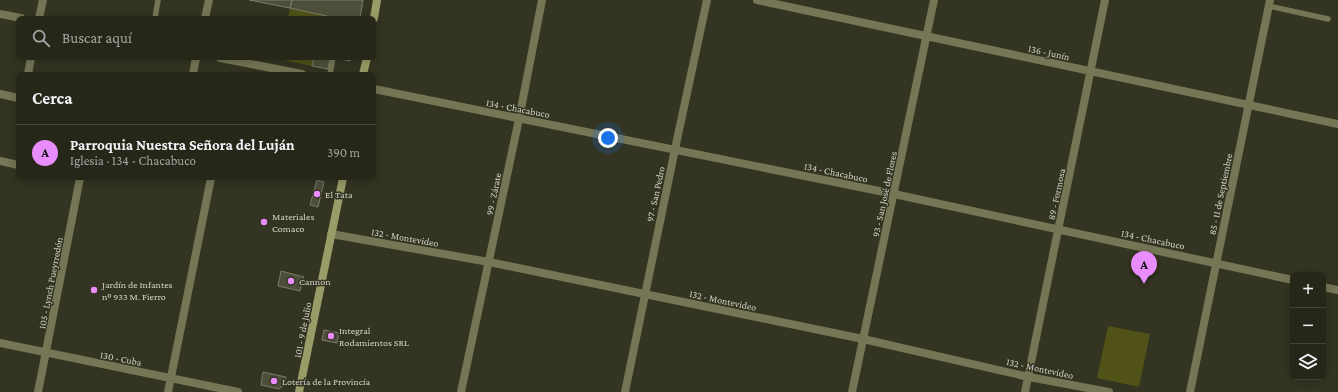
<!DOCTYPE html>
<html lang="es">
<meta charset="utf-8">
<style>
:root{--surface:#262719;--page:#323326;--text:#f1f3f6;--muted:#a4a5a2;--line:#424438;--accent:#ea8dfc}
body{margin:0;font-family:"Crimson Pro",serif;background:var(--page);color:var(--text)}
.controls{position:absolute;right:12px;bottom:12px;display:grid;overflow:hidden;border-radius:6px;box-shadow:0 2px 10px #0003}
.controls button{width:36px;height:36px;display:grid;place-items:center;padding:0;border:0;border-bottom:1px solid var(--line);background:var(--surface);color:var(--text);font:20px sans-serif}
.you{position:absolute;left:608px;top:138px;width:14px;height:14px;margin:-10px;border:3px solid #fff;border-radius:50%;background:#1a73e8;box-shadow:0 0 0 6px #1a73e833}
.badge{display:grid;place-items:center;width:26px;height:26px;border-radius:50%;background:var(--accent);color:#111;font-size:13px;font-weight:700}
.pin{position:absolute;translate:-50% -33px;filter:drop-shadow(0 1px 2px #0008)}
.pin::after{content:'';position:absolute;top:21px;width:14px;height:12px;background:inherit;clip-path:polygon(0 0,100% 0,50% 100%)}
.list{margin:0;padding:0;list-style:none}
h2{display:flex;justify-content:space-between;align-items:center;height:52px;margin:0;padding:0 16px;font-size:17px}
h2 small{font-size:13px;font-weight:400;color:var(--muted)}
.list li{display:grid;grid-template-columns:26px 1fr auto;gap:12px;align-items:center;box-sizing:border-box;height:56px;padding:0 16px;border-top:1px solid var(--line)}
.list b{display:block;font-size:15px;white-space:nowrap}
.list p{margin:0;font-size:13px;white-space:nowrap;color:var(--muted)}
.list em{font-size:13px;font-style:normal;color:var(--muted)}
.icon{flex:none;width:22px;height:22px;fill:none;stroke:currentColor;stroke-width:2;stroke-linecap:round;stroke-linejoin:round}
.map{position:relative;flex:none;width:1338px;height:392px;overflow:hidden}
.search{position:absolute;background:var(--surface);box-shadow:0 2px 10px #0003;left:16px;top:16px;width:360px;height:44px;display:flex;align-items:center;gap:10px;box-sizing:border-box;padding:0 14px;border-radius:6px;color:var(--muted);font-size:15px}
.panel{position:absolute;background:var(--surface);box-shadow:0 2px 10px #0003;left:16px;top:72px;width:360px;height:108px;border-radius:6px}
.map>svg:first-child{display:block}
</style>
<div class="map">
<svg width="1338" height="392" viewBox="0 0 1338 392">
<rect width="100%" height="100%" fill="#333421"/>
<path fill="#505217" d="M290 8 323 15 322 18H288Z
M279 58H314L312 66 279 59Z
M1108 326 1150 334 1139 387 1097 378Z"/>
<path fill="#4e4f3b" stroke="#7a7c67" d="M249 0H292L290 8Z
M292 0H363L360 18H336L290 8Z
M314 58H330L328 69 312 66Z
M336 58H351L350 61Z
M317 180 324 182 318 207 310 205Z
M281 271 304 277 300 291 278 286Z
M324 330 339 333 337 343 322 340Z
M263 372 286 377 285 384 279 389 261 385Z"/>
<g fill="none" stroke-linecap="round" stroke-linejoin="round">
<path stroke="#747655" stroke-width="5.5" d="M1269 6 1328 19
M155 18 158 0
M330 74 333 58"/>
<path stroke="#747655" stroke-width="8" d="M757 0 1338 124
M0 14 21 18
M39 18 43 0
M205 18 209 0
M220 58 302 74
M28 74 31 58
M193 74 196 58
M374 89 894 194 1293 280
M0 94 18 98
M0 161 18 165
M331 234 489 262 863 339 1029 377 1109 392
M1323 287 1338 290
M0 343 238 392
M38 392 80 178
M168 392 211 178
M461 392 519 119 542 0
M625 392 675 149 707 0
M852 392 934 0
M1025 392 1105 0
M1190 392 1270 0"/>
<path stroke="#999c66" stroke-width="8" d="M374 18 377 0
M363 74 367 58
M299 392 343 178"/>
</g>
<g fill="#ea8dfc" stroke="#333421" stroke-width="1.5">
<circle cx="317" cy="194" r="4"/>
<circle cx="264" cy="222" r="4"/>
<circle cx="291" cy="281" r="4"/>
<circle cx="94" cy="290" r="4"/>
<circle cx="331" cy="336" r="4"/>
<circle cx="274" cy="381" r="4"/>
</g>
<g text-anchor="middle" stroke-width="3" stroke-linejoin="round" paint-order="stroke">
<g font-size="10" fill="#d2d3c8" stroke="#333421">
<text transform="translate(1049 52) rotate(12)" y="4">136 - Junín</text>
<text transform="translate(518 108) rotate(11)" y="4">134 - Chacabuco</text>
<text transform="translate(836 172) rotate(12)" y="4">134 - Chacabuco</text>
<text transform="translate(493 194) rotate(-78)" y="4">99 - Zárate</text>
<text transform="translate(655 194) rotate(-78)" y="4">97 - San Pedro</text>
<text transform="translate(884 194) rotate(-78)" y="4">93 - San José de Flores</text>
<text transform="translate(1056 194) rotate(-78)" y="4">89 - Formosa</text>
<text transform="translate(1220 194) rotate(-78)" y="4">85 - 11 de Septiembre</text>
<text transform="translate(405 237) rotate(10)" y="4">132 - Montevideo</text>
<text transform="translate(1153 239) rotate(12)" y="4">134 - Chacabuco</text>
<text transform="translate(50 283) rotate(-79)" y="4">105 - Lynch Pueyrredón</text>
<text transform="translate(723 300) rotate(12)" y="4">132 - Montevideo</text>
<text transform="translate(302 330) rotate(-79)" y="4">101 - 9 de Julio</text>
<text transform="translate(121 358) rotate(11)" y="4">130 - Cuba</text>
<text transform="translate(1040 368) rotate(12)" y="4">132 - Montevideo</text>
</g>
<g font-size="10" fill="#d2d3c8" stroke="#333421" text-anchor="start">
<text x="325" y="198">El Tata</text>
<text x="272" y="220">Materiales<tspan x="272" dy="12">Comaco</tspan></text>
<text x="299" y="285">Cannon</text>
<text x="102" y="288">Jardín de Infantes<tspan x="102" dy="12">nº 933 M. Fierro</tspan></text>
<text x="339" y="334">Integral<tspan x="339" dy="12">Rodamientos SRL</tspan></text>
<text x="282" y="385">Lotería de la Provincía</text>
</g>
</g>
</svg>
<div class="controls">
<button>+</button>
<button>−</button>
<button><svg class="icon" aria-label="layers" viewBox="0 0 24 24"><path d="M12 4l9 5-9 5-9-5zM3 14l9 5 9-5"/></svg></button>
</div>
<div class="you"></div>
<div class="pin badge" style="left:1144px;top:284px">A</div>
<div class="search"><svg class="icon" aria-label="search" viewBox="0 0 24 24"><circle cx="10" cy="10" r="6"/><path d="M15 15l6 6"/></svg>Buscar aquí</div>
<section class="panel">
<h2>Cerca<small></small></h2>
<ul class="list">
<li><span class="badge">A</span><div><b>Parroquia Nuestra Señora del Luján</b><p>Iglesia · 134 - Chacabuco</p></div><em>390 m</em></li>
</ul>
</section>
</div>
